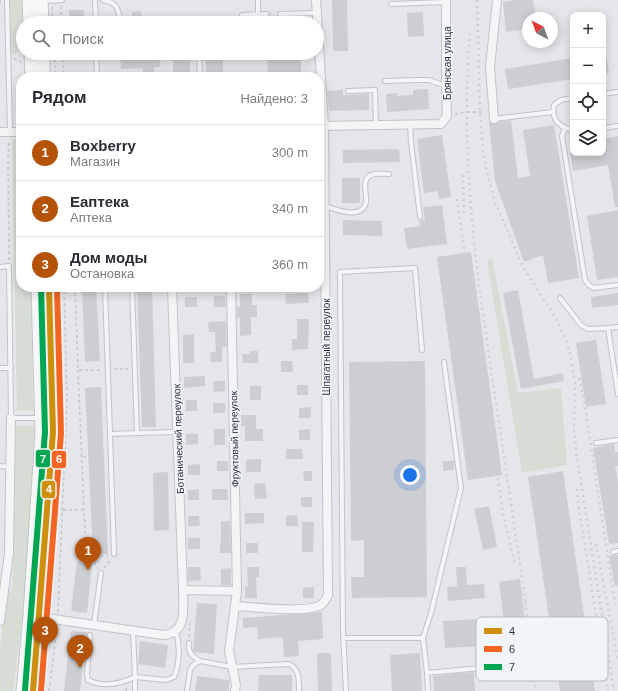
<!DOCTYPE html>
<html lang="ru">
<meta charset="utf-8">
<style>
:root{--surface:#fff;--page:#f2f2f3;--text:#2b2b33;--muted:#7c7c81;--line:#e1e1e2;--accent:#b45309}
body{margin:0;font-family:Helvetica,sans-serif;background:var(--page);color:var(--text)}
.controls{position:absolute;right:12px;top:12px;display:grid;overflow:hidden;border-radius:8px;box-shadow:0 2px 10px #0003}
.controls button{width:36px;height:36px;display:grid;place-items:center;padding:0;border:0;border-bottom:1px solid var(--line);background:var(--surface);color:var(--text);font:20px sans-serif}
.compass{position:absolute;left:522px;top:12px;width:36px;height:36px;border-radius:50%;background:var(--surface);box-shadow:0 2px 10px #0003;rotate:319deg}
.you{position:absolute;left:410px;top:475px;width:14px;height:14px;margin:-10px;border:3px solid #fff;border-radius:50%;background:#1a73e8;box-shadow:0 0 0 6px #1a73e833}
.badge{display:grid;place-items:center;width:26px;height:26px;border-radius:50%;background:var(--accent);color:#fff;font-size:13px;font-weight:700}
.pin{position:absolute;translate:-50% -33px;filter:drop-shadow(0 1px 2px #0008)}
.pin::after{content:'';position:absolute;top:21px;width:14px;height:12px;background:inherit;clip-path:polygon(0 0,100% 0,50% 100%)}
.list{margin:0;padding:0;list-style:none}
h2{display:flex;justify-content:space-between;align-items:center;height:52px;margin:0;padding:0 16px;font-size:17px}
h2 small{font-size:13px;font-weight:400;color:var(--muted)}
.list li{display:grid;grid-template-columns:26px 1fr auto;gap:12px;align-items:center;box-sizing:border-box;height:56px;padding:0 16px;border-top:1px solid var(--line)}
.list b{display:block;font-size:15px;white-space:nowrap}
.list p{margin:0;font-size:13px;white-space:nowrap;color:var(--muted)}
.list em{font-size:13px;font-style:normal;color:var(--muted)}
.icon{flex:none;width:22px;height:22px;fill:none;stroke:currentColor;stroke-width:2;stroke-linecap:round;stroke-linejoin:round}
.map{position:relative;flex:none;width:618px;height:691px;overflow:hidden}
.search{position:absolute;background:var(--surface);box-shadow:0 2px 10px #0003;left:16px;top:16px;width:308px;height:44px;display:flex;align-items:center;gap:10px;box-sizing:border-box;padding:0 14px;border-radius:22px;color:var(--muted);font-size:15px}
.panel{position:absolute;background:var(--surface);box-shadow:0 2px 10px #0003;left:16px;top:72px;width:308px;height:220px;border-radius:16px}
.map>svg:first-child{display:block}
</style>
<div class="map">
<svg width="618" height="691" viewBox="0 0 618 691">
<rect width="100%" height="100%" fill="#e4e6e9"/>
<path fill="#d5ddd5" d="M9 0H22V48L14 54 10 51Z
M12 140H21V287H31L33 411 17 410Z
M492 259 518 393 561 388 567 465 522 473 487 261Z
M16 426H34L31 500 25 592 13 691H0V649L6 592 12 591Z"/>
<path fill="#cdced1" d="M332 0H347L348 51H333Z
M515 0H533L536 18H528V29L506 32 503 2Z
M69 10H84L85 23H69Z
M141 11 142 23H133L132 12Z
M423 12 424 36 408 37 407 13Z
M120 53H159L160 67H154V77H143V68L121 69Z
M173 53H190V73H173Z
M206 53H223V72H206Z
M267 53H301V77H268Z
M606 55 609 73 603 74V56Z
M573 58V79L508 89 505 69Z
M428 89 429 109 387 112 386 94 397 93V96L413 95V90Z
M343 90V95L369 94V110L329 111 327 91Z
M511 120 518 178 530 176 523 130 554 125 579 278 548 283 543 255 524 262 495 181 489 122 495 124 498 122Z
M442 135 451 197 439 199 438 191 424 193 417 139Z
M618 136V207H615L608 165 573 171 570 153H603V139Z
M399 149 400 162 343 163V150Z
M342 178H360V203H342Z
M442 205 447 244 407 249 404 228 420 226 419 221 425 220 423 207Z
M618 210V277L597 280 587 216Z
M343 220 382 221V236L343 235Z
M471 252 502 475 468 480 437 257Z
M82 287H96L100 361 85 362Z
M137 287H152L156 427H142Z
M518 290 534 379 563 373 564 381 521 389 503 293Z
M308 293 309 303 286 304 285 294Z
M618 293V305L592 308 591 297Z
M240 294H252V305H257V317H251V335L240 336V317H237V307H240Z
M214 296H225L226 307H214Z
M185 297H197V307H185Z
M297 319H309L308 349 292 350V339H297Z
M226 321 227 347H222V362H211L210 352H216L215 332H209L208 322Z
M194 334V363H183V335Z
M596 340 606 404 586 407 576 343Z
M250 351H258V363H243L242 354H250Z
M281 361H292L293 372H281Z
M425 361 427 597 352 598 351 577H364V540L351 541 349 362Z
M205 376V386L184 388V377Z
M213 381H225V391L214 392Z
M297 385H308V395H297Z
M250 386H261V400H250Z
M101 387 108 554H93L85 388Z
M186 400H197V411H186Z
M213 403H225V413H213Z
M311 407V418H299V408Z
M241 415H256V429H263V441H245V426H241Z
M214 429H225V445H214Z
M310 429V440H299V430Z
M186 434H198V444L186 445Z
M614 444 615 452H618V466H615L618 482V543L609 544 593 448Z
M286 449H302L303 459H286Z
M261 459V472H246V460Z
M217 461H228V471H217Z
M443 461H454V470L443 471Z
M200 464V475H188V465Z
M303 471H312V481H304Z
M563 471 595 691H560L528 477Z
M168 472 169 530 154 531 153 473Z
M265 483 267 498 255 499 254 484Z
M199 489V500H188V490Z
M212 489H227L228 500H212Z
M301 497H312V507H301Z
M489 506 497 547 483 550 474 509Z
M245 513H264V523L245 524Z
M297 515 298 526H286V516Z
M188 516H199L200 526H188Z
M221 521H230L231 553H220V543H221Z
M302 522H314L313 552H302Z
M188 538H200V549H188Z
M246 543H258V553H246Z
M618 555V586H615L609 556Z
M77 562 92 564 87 613 71 611Z
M188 567H200L201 580 188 581Z
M247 567H259V577H256L257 598H245V587H248Z
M456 567H466L467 585 484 584 485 598 448 601 447 587 457 586Z
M231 568V585H221V569Z
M520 579 528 646 507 648 499 582Z
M314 587V598H303V588Z
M197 603 217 604 214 654 194 652 193 651Z
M322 612 323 639 298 641 299 656 284 657 283 637 258 639 257 627 243 628V618Z
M482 619 483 646 445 648 443 621Z
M71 631 87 632 80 691H64Z
M140 641 168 645 165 668 138 664Z
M317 653H331L332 691H318Z
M420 653 422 691H392L390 655Z
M474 672 475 691H434L433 676Z
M259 675H292V691H258Z
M197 676 229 680V691H195Z"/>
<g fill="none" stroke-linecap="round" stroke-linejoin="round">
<g stroke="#c2c4c7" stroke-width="6">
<path id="lane" d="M7 0 10 132
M95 0 96 23
M103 0C118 3 119 10 120 23
M258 0V14
M44 1 62 0
M391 4 446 2
M280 14 317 13
M241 23 242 15 267 14
M96 53 97 77
M199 53 200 77
M385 81 418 80H429L446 86
M348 91 375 90 376 125
M603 94 618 92
M573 98 561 100 554 105C551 120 559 127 573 130
M494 119 553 112
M410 124 411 142 420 217
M565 128 562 136 585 280 589 285 593 288 618 285
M603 128 618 126
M325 206C336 210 363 220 366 202 367 194 362 183 368 177 373 172 383 174 389 174
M0 267 9 266 11 418H39
M105 287 110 434 137 433 132 287
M560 298 581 325 588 329 608 328 618 394
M608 328 618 327
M0 368H11
M137 433 177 432
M110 434 114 554
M596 443 618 440
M0 466 11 467
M613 552 618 551
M94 625 101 573
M133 631 135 677 166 680 174 677C180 664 180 645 176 631
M90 635 87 674 88 680C104 688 120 684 135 677V691
M343 638H423L427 673 428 691
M423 638 431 613 461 488 444 362
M189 643C188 654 192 656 200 661
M427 673 481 668 492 657 491 647
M187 691 190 670 193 665 200 661 232 667 289 664C300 670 299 680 299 691
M346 691 343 632 340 272 415 268 422 350"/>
</g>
<g stroke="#c2c4c7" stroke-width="10">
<path id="street" d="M494 119 490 67 497 0
M320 126 441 124 447 116 446 86V0
M0 132H21
M231 287 237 591 229 651 236 685 235 691
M183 590 237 591
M235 606C255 607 302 613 319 606 324 604 326 599 328 595L324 126 316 0
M39 617 163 635C188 633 183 609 183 590L172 287
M0 621 9 553 11 418"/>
</g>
<g stroke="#c1c3c7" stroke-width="15">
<path id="primary" d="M29 0 30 23
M41 0 42 23
M31 53 32 77
M43 53V77
M23 691 30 615 42 432 38 287
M33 691 53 432 49 287"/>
</g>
<path stroke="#c3c5c9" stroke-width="1.5" stroke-dasharray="3 3" stroke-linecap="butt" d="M0 0 1 6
M61 6V23
M52 7 53 23
M55 53V77
M63 53V77
M14 59 20 61 21 63
M455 114 465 112H485
M9 260 8 159 9 140
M75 287 78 370H102
M114 369H128
M78 370 84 510
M83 457H89
M63 510H84L86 548 91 556H108
M91 557 98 569
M104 568 111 559
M58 612 67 401 64 287
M189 637 190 623
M49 691 57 627
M126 691V686"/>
<use href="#lane" stroke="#f3f4f6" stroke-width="4"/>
<use href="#street" stroke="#f3f4f6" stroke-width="8"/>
<use href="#primary" stroke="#f7f7f7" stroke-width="13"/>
<path stroke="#cdcfd1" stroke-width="2.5" stroke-dasharray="2 4" stroke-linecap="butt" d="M477 0 480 112 483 152 488 177 495 202 523 267 557 320 566 340 570 354 575 383 574 427 576 451 614 691
M470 33C460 150 475 266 493 382 504 456 515 531 526 606
M463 175 464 213
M457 199 503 514 515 565
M579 378 584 400 615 604
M577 489 578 502 608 691
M596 544 618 660
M525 602 536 691"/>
<g stroke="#f2f5f8" stroke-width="9">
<path id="bus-1" d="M33 691 53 432 49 287"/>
</g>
<g stroke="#f2f5f8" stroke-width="9">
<path id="bus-2" d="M41 691 61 433 57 287"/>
</g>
<g stroke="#f2f5f8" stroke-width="9">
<path id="bus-3" d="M25 690 45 432 41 287"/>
</g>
<use href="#bus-1" stroke="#ce8f0d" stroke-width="6"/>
<use href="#bus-2" stroke="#f26522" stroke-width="6"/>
<use href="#bus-3" stroke="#00a651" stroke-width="6"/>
</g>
<g text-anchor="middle" stroke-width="3" stroke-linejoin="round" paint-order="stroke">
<g font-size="10" fill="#2a3443" stroke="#f2f5f8">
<text transform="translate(447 63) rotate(-90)" y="4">Брянская улица</text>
<text transform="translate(326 347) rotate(-90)" y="4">Шпагатный переулок</text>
<text transform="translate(178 439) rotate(-92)" y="4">Ботанический переулок</text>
<text transform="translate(234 439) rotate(-91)" y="4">Фруктовый переулок</text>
</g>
</g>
<rect x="476" y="617" width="132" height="64" rx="6" fill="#f2f5f8" stroke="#b6bbc2" stroke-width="1"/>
<rect x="484" y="628" width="18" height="6" fill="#ce8f0d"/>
<rect x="484" y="646" width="18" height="6" fill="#f26522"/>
<rect x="484" y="664" width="18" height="6" fill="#00a651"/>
<g font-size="11" fill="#2a3443">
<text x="509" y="635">4</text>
<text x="509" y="653">6</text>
<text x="509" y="671">7</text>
</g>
<g stroke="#f2f5f8" stroke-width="1.5">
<rect x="35" y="449" width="16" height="19" rx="4" fill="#00a651"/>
<rect x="51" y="450" width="16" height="19" rx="4" fill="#f26522"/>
<rect x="41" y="480" width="15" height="19" rx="4" fill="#ce8f0d"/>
</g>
<g font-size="11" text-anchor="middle" font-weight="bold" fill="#fff">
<text x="43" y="463">7</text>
<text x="59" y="463">6</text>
<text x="49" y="493">4</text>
</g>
</svg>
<div class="controls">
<button>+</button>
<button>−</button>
<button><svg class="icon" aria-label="locate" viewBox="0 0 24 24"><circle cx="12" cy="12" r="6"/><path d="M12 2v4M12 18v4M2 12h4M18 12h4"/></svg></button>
<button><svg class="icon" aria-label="layers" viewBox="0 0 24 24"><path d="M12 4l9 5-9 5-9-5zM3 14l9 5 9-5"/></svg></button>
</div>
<svg class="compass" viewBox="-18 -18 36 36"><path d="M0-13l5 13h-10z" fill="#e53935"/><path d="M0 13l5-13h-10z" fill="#7c7c81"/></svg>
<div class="you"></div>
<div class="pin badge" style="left:88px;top:570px">1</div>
<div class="pin badge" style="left:80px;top:668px">2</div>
<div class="pin badge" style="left:45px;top:650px">3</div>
<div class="search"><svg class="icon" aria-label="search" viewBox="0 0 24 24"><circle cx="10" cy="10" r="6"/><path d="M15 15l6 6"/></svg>Поиск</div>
<section class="panel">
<h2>Рядом<small>Найдено: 3</small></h2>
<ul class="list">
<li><span class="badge">1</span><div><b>Boxberry</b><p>Магазин</p></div><em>300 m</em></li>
<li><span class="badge">2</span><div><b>Еаптека</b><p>Аптека</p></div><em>340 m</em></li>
<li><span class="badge">3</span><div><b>Дом моды</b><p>Остановка</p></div><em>360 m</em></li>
</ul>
</section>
</div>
